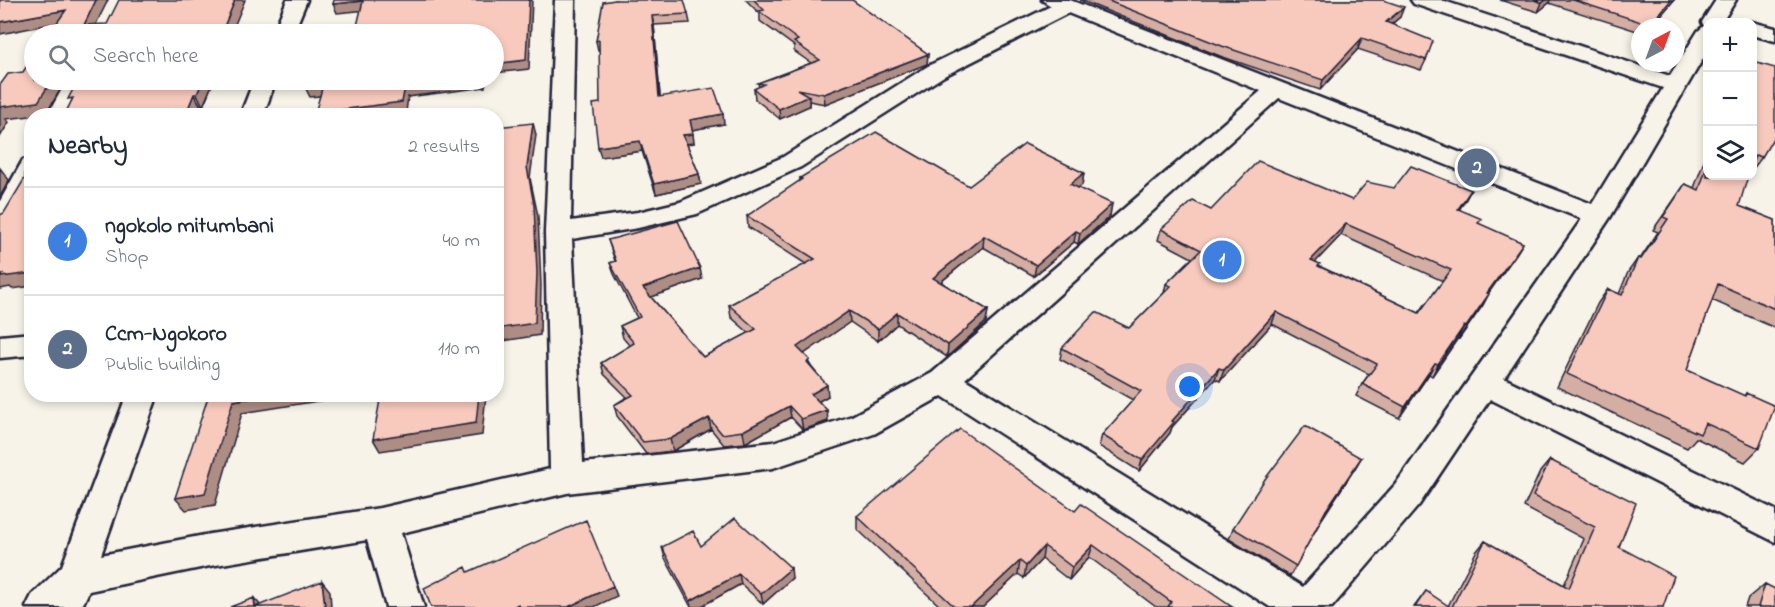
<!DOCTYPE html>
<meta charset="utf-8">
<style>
:root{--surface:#fff;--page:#f2f2f3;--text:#1f2937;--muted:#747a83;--line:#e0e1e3;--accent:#2563eb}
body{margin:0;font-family:"Indie Flower",sans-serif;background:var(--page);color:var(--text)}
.controls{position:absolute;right:18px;top:18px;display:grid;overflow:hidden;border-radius:12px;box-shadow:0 3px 9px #0003}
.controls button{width:54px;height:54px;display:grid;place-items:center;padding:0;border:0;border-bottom:2px solid var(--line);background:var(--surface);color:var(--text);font:30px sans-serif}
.compass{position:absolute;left:1631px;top:18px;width:54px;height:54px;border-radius:50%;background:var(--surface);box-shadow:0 3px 9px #0003;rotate:41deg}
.you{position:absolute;left:1190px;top:387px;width:21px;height:21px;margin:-15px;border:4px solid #fff;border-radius:50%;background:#1a73e8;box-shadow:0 0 0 9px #1a73e833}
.badge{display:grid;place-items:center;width:39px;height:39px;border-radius:50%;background:var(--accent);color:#fff;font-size:20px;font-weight:700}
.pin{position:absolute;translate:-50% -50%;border:3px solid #fff;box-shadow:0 2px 6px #0006}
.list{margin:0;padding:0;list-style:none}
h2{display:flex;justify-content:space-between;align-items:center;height:78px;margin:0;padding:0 24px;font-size:26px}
h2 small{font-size:20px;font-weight:400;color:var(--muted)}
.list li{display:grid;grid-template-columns:39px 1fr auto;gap:18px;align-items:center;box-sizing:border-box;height:108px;padding:0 24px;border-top:2px solid var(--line)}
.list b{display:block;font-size:22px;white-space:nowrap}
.list p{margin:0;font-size:20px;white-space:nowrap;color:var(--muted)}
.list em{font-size:20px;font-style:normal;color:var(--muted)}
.icon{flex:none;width:33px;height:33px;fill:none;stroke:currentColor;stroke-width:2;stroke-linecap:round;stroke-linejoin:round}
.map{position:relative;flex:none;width:1775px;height:607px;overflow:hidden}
.search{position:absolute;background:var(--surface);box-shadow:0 3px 9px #0003;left:24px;top:24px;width:480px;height:66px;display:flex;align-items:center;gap:15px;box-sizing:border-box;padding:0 21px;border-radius:33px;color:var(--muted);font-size:22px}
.panel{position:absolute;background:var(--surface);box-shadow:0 3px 9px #0003;left:24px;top:108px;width:480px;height:294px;border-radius:24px}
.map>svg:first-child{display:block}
</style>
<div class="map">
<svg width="1775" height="607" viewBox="0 0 1775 607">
<rect width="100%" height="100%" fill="#f7f3e8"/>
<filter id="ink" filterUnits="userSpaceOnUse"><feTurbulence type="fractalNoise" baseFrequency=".0167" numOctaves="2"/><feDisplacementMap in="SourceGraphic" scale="12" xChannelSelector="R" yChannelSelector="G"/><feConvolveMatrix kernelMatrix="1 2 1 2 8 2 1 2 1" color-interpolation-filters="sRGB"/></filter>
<g filter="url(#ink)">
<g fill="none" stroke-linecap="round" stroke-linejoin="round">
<g stroke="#22223b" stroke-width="5">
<path id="street" d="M287 0H307L293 34H273Z
M555 0H575L571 221 638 212 680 202 783 157 928 66 1051 6 1042 0H1070L1592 204 1663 88 1414 4 1411 0H1441L1670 76 1698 31 1704 26 1702 22 1716 0H1736L1722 22H1708V50L1611 216 1504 378 1775 510V542L1490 399 1419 505 1332 607H1270L942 396 874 434 773 468 567 493 401 533 424 607H386L367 540 210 566 89 591 83 604 75 607H26L32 595 62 566 127 394H158L101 555 210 534 380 508 550 469 545 232ZM1068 13 1261 91 932 373 852 416 773 442 583 463 572 239 638 228 697 214 801 167 944 76ZM1279 98 1582 219 1395 485 1303 587 965 379Z
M1749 22H1752L1775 28V41L1752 35V22Z
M67 80H89L70 116H47Z
M254 80H276L263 116H240Z
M32 158V189L13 223 0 227V201L23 160Z
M32 333V355L0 358V336Z"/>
</g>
<use href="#street" fill="#f7f3e8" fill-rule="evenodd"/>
</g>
<path fill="#d5aea3" stroke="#22223b" stroke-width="1.5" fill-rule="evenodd" d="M615 0 688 14 690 23 654 25 660 97 724 124 692 130 694 143 687 144 699 174 701 184 656 194 642 151 601 157 600 50H598L596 41Z
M746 0H852L928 54 927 64 825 104 809 101V106L780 119 755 99 754 89 759 87 758 83 811 63 794 51V46L760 21V14Z
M1080 0H1383L1400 17 1392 24 1426 60 1421 70 1358 49 1320 90 1220 56Z
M1500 0H1674L1651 27H1640V32L1549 3 1538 12Z
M1757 63 1762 157 1752 170V69Z
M78 80H214L203 106H201L196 116H64L71 103Z
M1707 153V176L1739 206 1775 220V328L1712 300 1687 370 1744 396 1746 393 1759 448 1745 462 1696 438 1687 448 1557 387 1598 303 1608 289 1619 294 1628 272 1638 258 1640 259 1658 232 1653 230 1685 184 1694 188Z
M1084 173 1082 185 1078 188 1110 216 1078 244 1074 242 1034 276 983 247 941 282 988 310 986 322 947 357 897 324 878 341 850 322 804 354 828 396 819 401 828 421 803 430 791 417 745 443 724 445 711 429 673 451 646 454 617 416 614 405 627 397 604 374 601 363 630 346 623 338 620 326 637 318 614 274 610 263 615 261 608 240 702 279 651 297 703 357 749 333 731 317 729 305 806 264 748 227 747 216 800 181V178L969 186Z
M1394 188 1471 190 1459 209 1479 224 1523 243 1516 254 1488 294 1483 305 1459 339 1458 338 1432 376 1429 374 1399 418 1356 396 1362 384 1369 374 1272 324 1220 381 1215 379 1172 427 1170 433 1139 471 1099 446 1102 435 1133 400 1060 359 1062 348 1129 328 1164 293 1166 284 1192 258 1158 240 1161 229 1211 210 1352 200ZM1341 235 1443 281 1419 313 1319 266 1315 262Z
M1361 458 1355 468 1322 519 1290 576 1229 539 1233 528Z
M1550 460 1619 547 1663 607H1414L1426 591 1448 606 1476 552 1485 541 1564 585 1584 539 1524 507 1540 472Z
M1075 511 1232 607H1156L1089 557 1069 580 1042 559 1024 578 1018 574 983 607H941L857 529V516Z
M701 546 792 578 763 604 741 584 700 607H691L665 558 662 547Z
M1765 584 1775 607H1745L1748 598Z"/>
<path fill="#ae8d84" stroke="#22223b" stroke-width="1.5" d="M96 0H108L91 34 84 25Z
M235 0H245L231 34H221Z
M529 0H532L529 69 494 73V64Z
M1546 0H1550L1549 3 1538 12 1542 3Z
M1671 0H1674L1651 27H1649Z
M363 1 367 10 337 13 333 4Z
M1404 7 1400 17 1382 32 1386 22Z
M66 10 72 20 0 34V22Z
M652 16 654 25 661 107 659 97Z
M1362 38 1358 49 1320 90 1323 80Z
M928 54 927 64 825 104 824 94Z
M52 80H66L46 114 6 119 9 122 0 137V107Z
M203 80H214L203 106 197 94Z
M469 80H486L485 87 408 97 406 112 377 116H317L315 113 405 87Z
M323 85 328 95 310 97 305 87Z
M194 94 201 106 196 116H185Z
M809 96V106L780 119 779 109Z
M723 114 724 124 692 130 690 120Z
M533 123 536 135 530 178 538 216 541 285 540 335 496 342V329L527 167Z
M693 134 694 143 684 144 683 135Z
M640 141 642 151 601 157 598 147Z
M0 168 9 180 0 197Z
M1084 173 1082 185 1068 195 1070 184Z
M699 174 701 184 656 194 654 184Z
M1471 190 1465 201 1452 220 1458 209Z
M1112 204 1110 216 1078 244 1080 233Z
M1346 224 1341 235 1307 271 1311 260Z
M1076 231 1074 242 1034 276 1036 265Z
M984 236 983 247 932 289 933 278Z
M1523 243 1516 254 1480 304 1487 293Z
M700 268 702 279 646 299 643 288Z
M32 273V286L12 289 10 287 0 289V275Z
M1489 294 1483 305 1459 339 1466 327Z
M988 310 986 322 947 357 948 345Z
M849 311 850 322 798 358 797 347Z
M1276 312 1272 324 1220 381 1224 370Z
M897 313V324L878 341V329Z
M1464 326 1458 338 1432 376 1438 364Z
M1435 363 1429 374 1399 418 1405 407Z
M1219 368 1215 379 1172 427 1170 433 1139 471 1142 460 1172 421Z
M827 385 828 396 812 405 811 394Z
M277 394H363L242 413 215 505 186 510 175 498 233 401Z
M479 394H486L482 435 380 451 373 439Z
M789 406 791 417 745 443 743 431Z
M827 410 828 421 803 430 801 419Z
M709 418 711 429 673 451 670 439Z
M1361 458 1355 468 1320 521 1326 510Z
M1093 545 1089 557 1069 580 1072 567Z
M1044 546 1042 559 1024 578 1026 566Z
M1020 561 1018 574 983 607H971Z
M791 568 792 578 763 604 761 594Z
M739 574 741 584 700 607H692L690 601Z
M322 581 330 591 331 607H325Z
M613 586 617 596 594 607H568Z
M254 598 262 607H255Z"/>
<path fill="#f8cabd" stroke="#22223b" stroke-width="1.5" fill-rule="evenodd" d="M0 0H96L84 25 107 24 119 0H235L221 34H49L66 10 0 22Z
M334 0H529L526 60 494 64V34H355L363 1 333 4Z
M615 0H684L688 14 652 16 659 97 714 88 723 114 690 120 693 134 683 135 699 174 654 184 640 141 598 147 593 104 600 103 599 40 596 41 603 2Z
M754 0H852L928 54 824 94 797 89 809 96 779 109 754 89 764 84 758 83 820 60 794 42 798 40 759 11 764 10Z
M1106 0H1383L1404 7 1386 22 1433 41 1426 60 1362 38 1323 80 1222 46Z
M1534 0H1546L1542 3Z
M1573 0H1671L1650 25Z
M34 55V80H52L38 102 0 107V85L8 74 23 72Z
M1757 63 1775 68V135L1762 157 1755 155 1752 163V71Z
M78 80H203L197 94H194L185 116H64L73 98 68 99Z
M307 80H469L405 87 402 102 315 113 323 85 305 87Z
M533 123 527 167 534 205 537 273 535 323 496 329V127Z
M876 132 969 186 1025 144 1084 173 1070 184 1112 204 1080 233 1076 231 1036 265 984 236 933 278 988 310 948 345 897 313 878 329 849 311 797 347 810 360 807 362 827 385 811 394 827 410 801 419 789 406 743 431 722 434 709 418 670 439 643 442 614 405 633 395 601 363 634 343 620 326 640 317 610 263 616 261 608 240 678 221 700 268 643 288 703 357 756 329 729 305 815 259 747 216 802 179 800 178Z
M1258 161 1352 200 1367 182 1394 188 1411 166 1471 190 1458 209 1482 219 1478 223 1523 243 1487 293 1489 294 1466 327 1464 326 1438 364 1435 363 1405 407 1362 384 1377 364 1276 312 1224 370 1219 368 1172 421 1174 422 1142 460 1102 435 1141 391 1062 348 1096 312 1129 328 1171 286 1166 284 1201 250 1161 229 1193 201 1211 210ZM1346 224 1451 270 1419 313 1318 266 1320 264 1311 260Z
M32 163V273L1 277 3 274 0 275V215L4 213 25 178V164Z
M1707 166V176H1748L1739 206 1775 220V309L1718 284 1687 370 1745 396 1746 393 1775 406 1759 448 1705 423 1700 434 1567 374 1608 289 1622 295 1638 258 1641 259 1668 219 1663 217 1685 184 1699 190Z
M209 394H277L233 401 205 493 175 498Z
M381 394H479L476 423 373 439Z
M1305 426 1361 458 1326 510 1296 566 1233 528 1265 479Z
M960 429 1075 511 1081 504 1232 607H1168L1171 602 1093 545 1072 567 1044 546 1026 566 1020 561 971 607H955L857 516Z
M1550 460 1636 503 1619 547 1674 576 1663 607H1452L1485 541 1569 588 1595 527 1533 496Z
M735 518 791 568 761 594 739 574 690 601 662 547 693 531 701 546Z
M586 520 613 586 568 607H519L518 604 513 607H431L424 588 466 567 468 572Z
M322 581 325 607H230L254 598 255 607Z
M1765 584 1775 589V607H1758Z
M1426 591 1450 607H1415Z"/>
</g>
</svg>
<div class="controls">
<button>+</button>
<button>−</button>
<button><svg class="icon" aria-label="layers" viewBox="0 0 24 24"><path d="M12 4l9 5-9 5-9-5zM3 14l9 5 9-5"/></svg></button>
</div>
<svg class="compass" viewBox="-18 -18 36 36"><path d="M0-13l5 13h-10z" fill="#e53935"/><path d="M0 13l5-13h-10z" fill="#747a83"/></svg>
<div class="you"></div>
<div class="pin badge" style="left:1222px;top:260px;background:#3f7fe0">1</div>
<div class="pin badge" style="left:1477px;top:168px;background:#5c6f8a">2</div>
<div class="search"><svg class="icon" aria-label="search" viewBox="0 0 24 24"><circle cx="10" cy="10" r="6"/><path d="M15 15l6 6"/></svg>Search here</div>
<section class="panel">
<h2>Nearby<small>2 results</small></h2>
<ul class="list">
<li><span class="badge" style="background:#3f7fe0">1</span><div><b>ngokolo mitumbani</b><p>Shop</p></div><em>40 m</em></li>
<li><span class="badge" style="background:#5c6f8a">2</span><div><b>Ccm-Ngokoro</b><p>Public building</p></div><em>110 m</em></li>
</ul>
</section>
</div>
